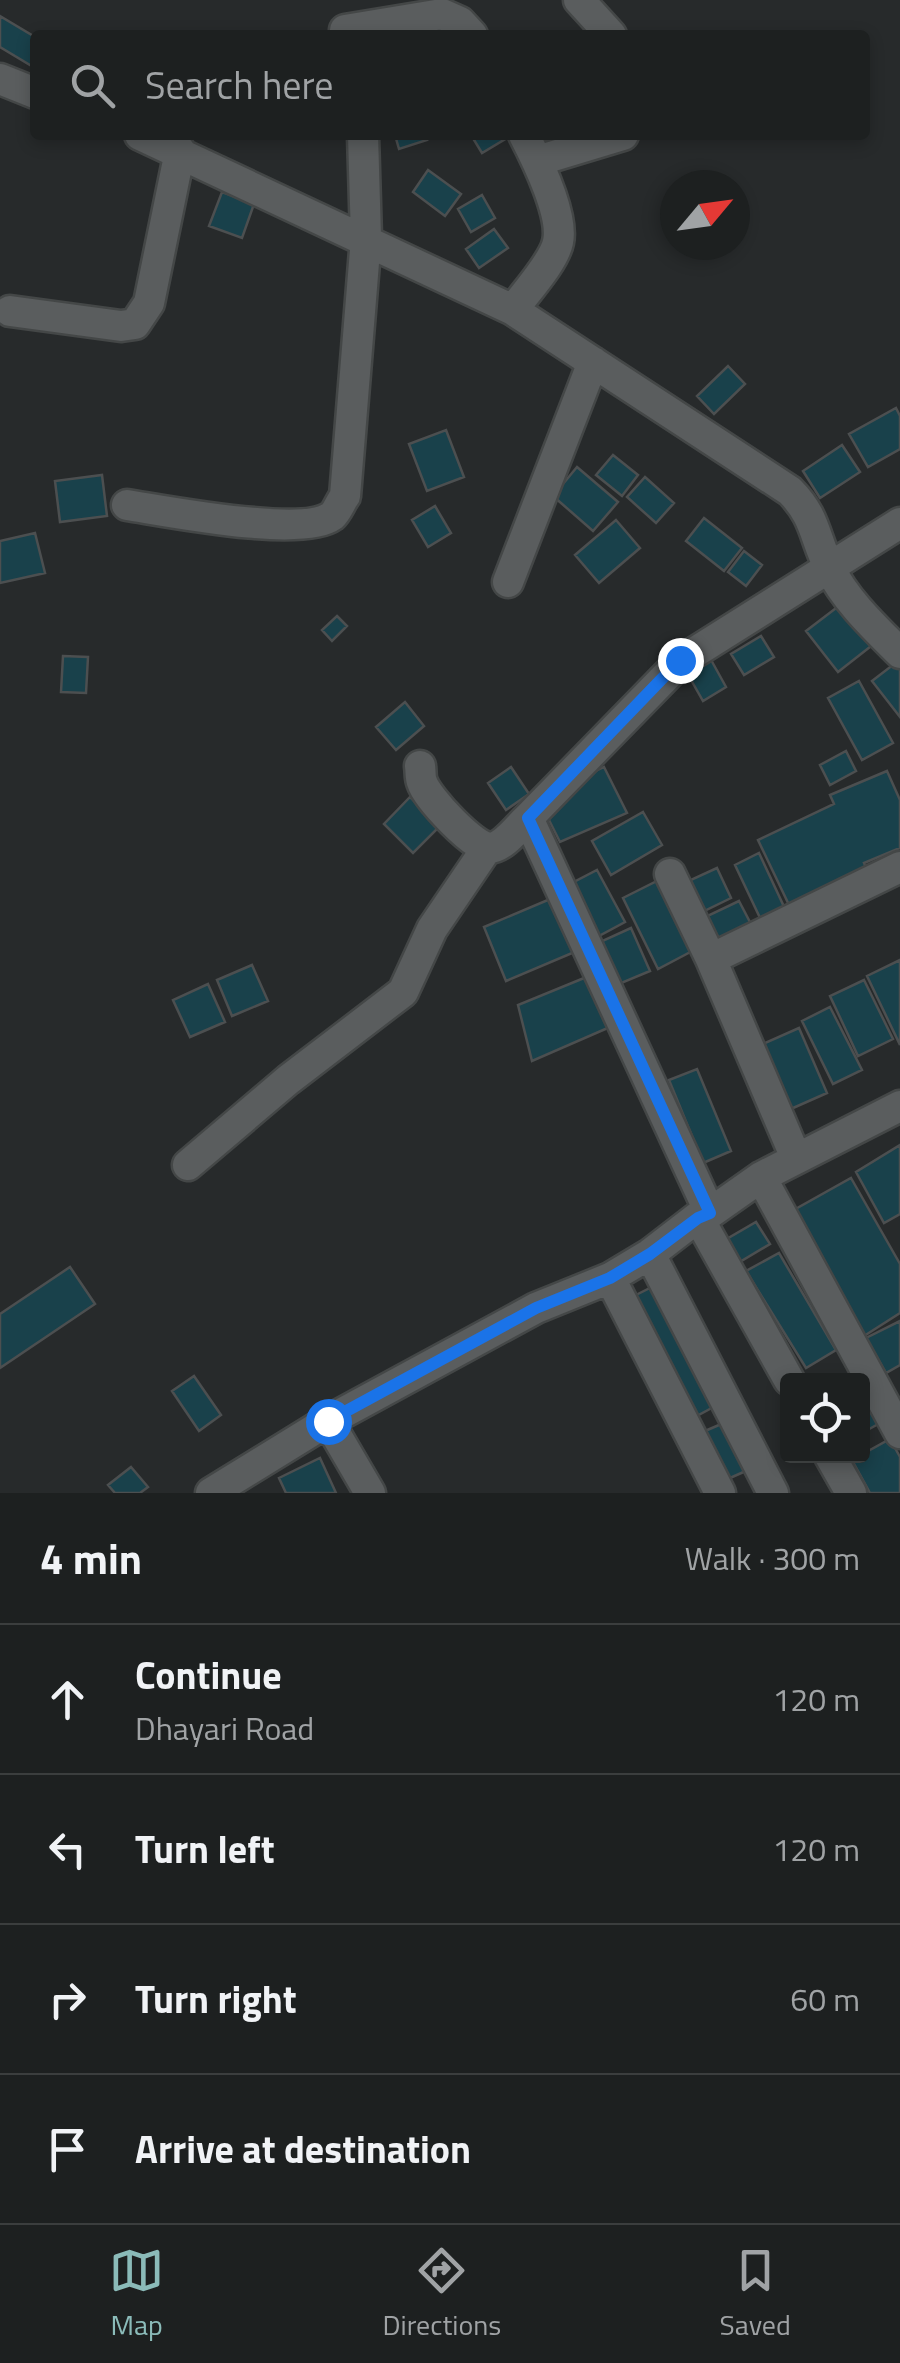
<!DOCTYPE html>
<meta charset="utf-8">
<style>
:root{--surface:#1d2020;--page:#2a2d2d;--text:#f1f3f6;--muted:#a0a3a5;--line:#3b3e3e;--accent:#8bbbb9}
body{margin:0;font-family:"Titillium Web",sans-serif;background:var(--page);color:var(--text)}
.controls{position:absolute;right:30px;bottom:30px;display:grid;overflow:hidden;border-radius:10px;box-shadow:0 5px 15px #0003}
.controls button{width:90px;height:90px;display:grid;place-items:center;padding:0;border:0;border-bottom:2px solid var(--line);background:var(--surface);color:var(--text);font:50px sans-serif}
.compass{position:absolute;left:660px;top:170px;width:90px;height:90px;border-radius:50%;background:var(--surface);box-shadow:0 5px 15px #0003;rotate:61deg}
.stop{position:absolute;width:30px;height:30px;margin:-22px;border:8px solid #1a73e8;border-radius:50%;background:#fff}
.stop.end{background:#1a73e8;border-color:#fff;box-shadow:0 2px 10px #0008}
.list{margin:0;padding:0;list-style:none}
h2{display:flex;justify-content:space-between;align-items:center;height:130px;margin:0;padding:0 40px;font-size:42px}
h2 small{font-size:32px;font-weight:400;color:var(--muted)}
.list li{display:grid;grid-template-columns:65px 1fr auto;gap:30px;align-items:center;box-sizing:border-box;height:150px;padding:0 40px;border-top:2px solid var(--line)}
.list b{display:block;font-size:38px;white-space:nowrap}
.list p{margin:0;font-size:32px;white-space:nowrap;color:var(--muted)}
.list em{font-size:32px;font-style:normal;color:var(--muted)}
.icon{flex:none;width:55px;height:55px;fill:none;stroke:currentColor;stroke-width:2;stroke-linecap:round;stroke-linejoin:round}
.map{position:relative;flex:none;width:900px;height:1493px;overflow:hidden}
.search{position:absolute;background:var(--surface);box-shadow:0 5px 15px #0003;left:30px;right:30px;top:30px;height:110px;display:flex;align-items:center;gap:25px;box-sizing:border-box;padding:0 35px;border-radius:10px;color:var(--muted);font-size:38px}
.sheet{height:730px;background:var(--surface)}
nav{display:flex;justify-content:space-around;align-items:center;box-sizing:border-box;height:140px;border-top:2px solid var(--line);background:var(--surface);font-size:28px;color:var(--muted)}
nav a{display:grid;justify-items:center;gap:5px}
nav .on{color:var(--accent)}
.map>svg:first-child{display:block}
</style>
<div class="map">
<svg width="900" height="1493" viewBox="0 0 900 1493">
<rect width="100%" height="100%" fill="#272a2b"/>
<path fill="#19414b" stroke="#4c4f50" stroke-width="2.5" d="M0 16 35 37V68L0 47Z
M395 135H425L427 140 399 149Z
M471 135H512L482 153Z
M428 170 461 194 445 216 413 192Z
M222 192 254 204 242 238 209 226Z
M482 195 495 218 471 232 458 209Z
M494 229 508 248 479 268 466 249Z
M728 366 745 384 714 414 697 396Z
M896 408 900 416V449L868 467 849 434Z
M446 430 464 477 427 491 409 444Z
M842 445 860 472 820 498 803 471Z
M613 455 638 475 622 496 596 475Z
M577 467 618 502 593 531 553 496Z
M102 475 107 516 60 522 55 481Z
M645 477 674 503 656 523 627 497Z
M435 506 451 533 428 547 412 520Z
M704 518 742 548 724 571 686 541Z
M616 520 640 548 599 583 575 555Z
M35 533 45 573 0 583V541Z
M744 551 762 565 746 586 728 572Z
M844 602 875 643 838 672 806 631Z
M337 616 347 626 332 641 322 630Z
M761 636 774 657 744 675 731 654Z
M63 656 88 657 86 693 61 692Z
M710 658 726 687 703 701 686 671Z
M898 661 900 664V717L872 681Z
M859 681 893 743 862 760 828 698Z
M405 702 424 726 396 750 376 727Z
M846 751 856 771 830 785 820 765Z
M511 767 529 794 506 810 488 783Z
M604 767 627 813 560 842 544 810 567 785Z
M887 771 900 800V848L864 863 867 870 790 907 758 840 834 804 830 795Z
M410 797 440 826 413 853 384 824Z
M643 812 662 845 611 875 592 841Z
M759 853 786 911 762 922 735 865Z
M717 868 731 898 698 914 684 883Z
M597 870 625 922 597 937 570 884Z
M663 878 696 949 658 969 623 898Z
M562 894 584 948 506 981 484 927Z
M739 901 752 926 713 945 701 919Z
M631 928 650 971 619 984 600 942Z
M900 960V1045L867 976Z
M252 965 268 1001 232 1016 217 980Z
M589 976 610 1027 532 1061 518 1005Z
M864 980 893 1039 858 1056 830 996Z
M208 984 225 1022 190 1037 173 1000Z
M830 1007 862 1070 833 1084 802 1021Z
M799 1028 827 1093 784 1112 756 1047Z
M697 1069 731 1151 703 1163 669 1080Z
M900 1145V1214L884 1223 856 1172Z
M851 1178 900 1264V1313L864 1336 792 1211Z
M756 1222 770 1244 738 1263 725 1240Z
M779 1253 836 1350 806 1368 746 1271Z
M70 1267 95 1304 0 1368V1314Z
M658 1284 719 1404 693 1418 632 1297Z
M900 1321V1365L886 1373 866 1338Z
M194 1376 221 1415 199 1431 172 1391Z
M862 1393 880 1423 862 1433Z
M726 1422 748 1470 721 1482 698 1434Z
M890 1439 900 1457V1493H870L852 1460Z
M320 1458 336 1493H286L279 1478Z
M131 1467 148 1487 140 1493H115L108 1485Z"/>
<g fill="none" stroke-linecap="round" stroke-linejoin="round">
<g stroke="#444747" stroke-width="35">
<path id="minor" d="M579 0 611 35
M345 30 442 14 460 22 472 35
M0 79 35 93
M140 135 513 310 790 491C816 517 814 537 829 567 845 600 875 628 900 653
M537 161 623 135
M513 310C525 293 554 262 558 242 564 215 537 160 524 135
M10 311 121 326 135 324 149 303 180 151
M127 505C166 511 302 538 332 516 337 512 341 501 345 496L366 238 363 135
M508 582 593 362
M420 766C421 772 420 777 422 782 427 798 475 849 490 848 504 847 518 827 528 818
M670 874 711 959 796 1158
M711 959 900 867
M188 1165 288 1080 403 992 432 929 487 848
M761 1177 900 1433
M710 1213 528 818 681 661 900 523
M698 1217 789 1380
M650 1254 773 1493
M610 1278 720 1493
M328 1421 370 1493
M830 1456 851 1493
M211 1493 328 1421 536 1308 610 1278 650 1254 698 1217 710 1213 761 1177 900 1106"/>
</g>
<use href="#minor" stroke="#5a5d5e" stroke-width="30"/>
</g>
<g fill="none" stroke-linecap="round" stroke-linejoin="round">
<path stroke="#1a73e8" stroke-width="12" d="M328 1421 536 1308 610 1278 650 1254 698 1218 710 1213 528 818 680 660"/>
</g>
</svg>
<div class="controls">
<button><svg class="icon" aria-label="locate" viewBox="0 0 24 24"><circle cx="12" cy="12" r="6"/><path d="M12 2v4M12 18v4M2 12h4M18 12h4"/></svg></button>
</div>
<svg class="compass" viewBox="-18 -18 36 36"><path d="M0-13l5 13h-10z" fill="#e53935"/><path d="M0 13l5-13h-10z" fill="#a0a3a5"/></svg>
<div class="stop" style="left:328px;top:1421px"></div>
<div class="stop end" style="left:680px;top:660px"></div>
<div class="search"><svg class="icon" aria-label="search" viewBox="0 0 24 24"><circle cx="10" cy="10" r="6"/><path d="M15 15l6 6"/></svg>Search here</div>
</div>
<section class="sheet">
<h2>4 min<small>Walk · 300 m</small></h2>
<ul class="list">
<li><svg class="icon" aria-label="ahead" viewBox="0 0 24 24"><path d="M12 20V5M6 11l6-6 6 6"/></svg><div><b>Continue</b><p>Dhayari Road</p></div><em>120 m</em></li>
<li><svg class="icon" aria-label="left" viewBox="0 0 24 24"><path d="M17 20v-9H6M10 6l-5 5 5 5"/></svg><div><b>Turn left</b></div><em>120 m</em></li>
<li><svg class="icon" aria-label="right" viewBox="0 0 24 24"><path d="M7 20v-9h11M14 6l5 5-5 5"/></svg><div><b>Turn right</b></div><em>60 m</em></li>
<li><svg class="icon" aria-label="arrive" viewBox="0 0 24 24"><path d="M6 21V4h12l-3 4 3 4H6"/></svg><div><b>Arrive at destination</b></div></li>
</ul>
</section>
<nav>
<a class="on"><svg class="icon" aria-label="map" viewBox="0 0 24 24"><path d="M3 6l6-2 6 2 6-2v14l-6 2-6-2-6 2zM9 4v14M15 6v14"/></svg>Map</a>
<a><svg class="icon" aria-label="directions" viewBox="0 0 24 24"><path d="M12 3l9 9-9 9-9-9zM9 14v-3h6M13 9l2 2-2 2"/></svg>Directions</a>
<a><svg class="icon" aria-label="saved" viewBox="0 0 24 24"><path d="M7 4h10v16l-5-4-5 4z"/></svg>Saved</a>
</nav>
